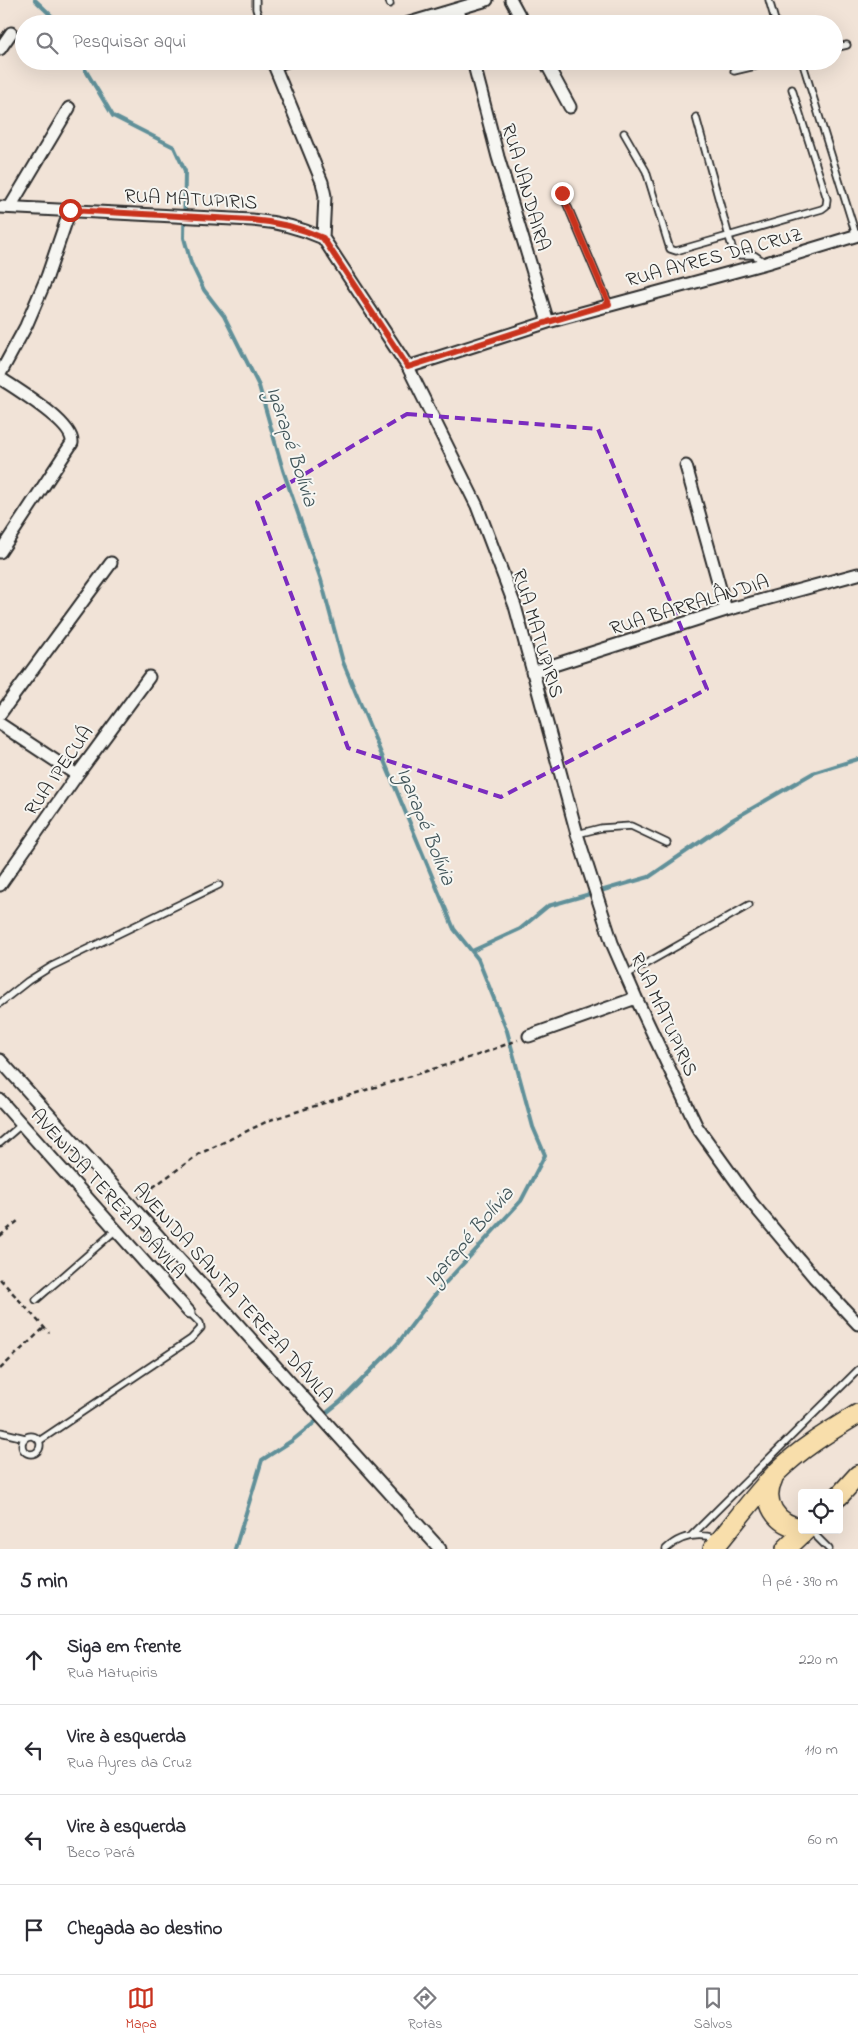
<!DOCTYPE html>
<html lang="pt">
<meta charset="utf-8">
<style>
:root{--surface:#fff;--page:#f2f2f3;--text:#2b2b33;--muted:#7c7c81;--line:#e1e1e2;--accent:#c8321e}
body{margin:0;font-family:"Indie Flower",sans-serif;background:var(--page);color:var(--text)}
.controls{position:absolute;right:15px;bottom:15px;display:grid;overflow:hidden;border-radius:5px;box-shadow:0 5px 20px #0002}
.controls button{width:45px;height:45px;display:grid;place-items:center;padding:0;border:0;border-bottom:1px solid var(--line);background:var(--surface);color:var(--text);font:25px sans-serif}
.stop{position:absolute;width:15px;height:15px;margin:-11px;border:4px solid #c8321e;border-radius:50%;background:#fff}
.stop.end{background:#c8321e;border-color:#fff;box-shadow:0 1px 5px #0008}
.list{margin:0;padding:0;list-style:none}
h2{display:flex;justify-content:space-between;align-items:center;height:65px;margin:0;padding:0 20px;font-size:21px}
h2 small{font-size:16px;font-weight:400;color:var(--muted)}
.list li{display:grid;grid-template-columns:32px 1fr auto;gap:15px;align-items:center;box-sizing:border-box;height:90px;padding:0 20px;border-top:1px solid var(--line)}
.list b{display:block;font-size:19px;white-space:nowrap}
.list p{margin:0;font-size:16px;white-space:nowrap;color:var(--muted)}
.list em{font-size:16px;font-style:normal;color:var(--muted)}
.icon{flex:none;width:28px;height:28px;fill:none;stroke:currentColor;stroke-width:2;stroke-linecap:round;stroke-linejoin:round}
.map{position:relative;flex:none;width:858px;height:1549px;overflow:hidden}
.search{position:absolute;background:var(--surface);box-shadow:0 5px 20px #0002;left:15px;right:15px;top:15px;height:55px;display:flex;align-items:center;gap:12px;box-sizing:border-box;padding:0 18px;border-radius:28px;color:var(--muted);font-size:19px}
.sheet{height:425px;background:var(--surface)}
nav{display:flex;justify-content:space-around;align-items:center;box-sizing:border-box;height:70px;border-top:1px solid var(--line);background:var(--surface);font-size:14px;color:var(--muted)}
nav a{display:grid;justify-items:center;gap:2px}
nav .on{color:var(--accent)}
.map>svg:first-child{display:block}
</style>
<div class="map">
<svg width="858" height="1549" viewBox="0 0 858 1549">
<rect width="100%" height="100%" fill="#f1e3d7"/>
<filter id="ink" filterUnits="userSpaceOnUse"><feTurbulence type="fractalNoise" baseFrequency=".02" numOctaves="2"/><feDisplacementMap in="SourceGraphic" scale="10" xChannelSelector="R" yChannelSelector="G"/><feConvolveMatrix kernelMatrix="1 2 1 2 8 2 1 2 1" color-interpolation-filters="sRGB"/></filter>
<g filter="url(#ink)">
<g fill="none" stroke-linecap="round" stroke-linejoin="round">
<path stroke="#619099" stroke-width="4" d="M35 0 60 24
M80 61 113 116 174 147 185 171 184 238 191 263 204 290 224 316 259 386 283 470 321 580 343 662 454 929 478 959 507 1031 533 1127 545 1155 521 1201 437 1292 398 1343 341 1401 293 1440 262 1460 235 1549
M472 951 520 929 548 906 649 877 732 820 813 773 858 759"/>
<g stroke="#2b2b2b" stroke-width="9">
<path id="service" d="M256 0V9L261 24
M389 0 390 4
M769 0 776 24
M834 48 847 45
M802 61 856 235
M734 71 777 61
M696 117 733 251 736 255H754L766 263
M624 133 646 171 668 243 670 249 676 251 822 209 826 206 827 199 792 89
M562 193 609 304
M577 834 601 828 631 826 667 843
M626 975 749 905
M0 1003 28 981 52 966 219 885
M0 1143 22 1124
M36 1300 116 1230
M0 1432 25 1438
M22 1445a9 9 0 1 1 18 0a9 9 0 1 1-18 0Z
M39 1441 191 1339 201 1328 200 1323 189 1312
M810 1530 829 1549
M692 1535 858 1370
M666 1549C681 1535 698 1533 716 1538"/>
</g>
<g stroke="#2b2b2b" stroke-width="15">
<path id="minor" d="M511 0 524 24
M458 10 462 24
M406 24 487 0
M0 49 11 33
M287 61 274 65 322 182 325 196 323 238
M473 61 498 157 548 322
M545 61 570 107
M0 207 252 220C278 222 299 227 323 238L408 367 477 506 515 606 577 834 612 943 636 998 697 1127 751 1202 814 1277 858 1324
M10 207 69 108
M408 367 548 322 766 263 858 235
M0 374 26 326 47 277 70 210
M0 378C16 389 74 423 72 443L0 552
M686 466 726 610
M532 672 726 610 858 574
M0 714 111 563
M0 724 77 775
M0 885 77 775 149 677
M529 1036 636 998
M0 1060 440 1549
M0 1100 189 1312"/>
</g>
<g stroke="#2b2b2b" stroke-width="22">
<path id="trunk" d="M773 1478C761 1502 776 1525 802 1528
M839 1496 858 1475
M713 1549C734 1524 754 1496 777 1472 801 1448 830 1431 858 1414
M786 1549 806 1530"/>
</g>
<path stroke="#2b2b2b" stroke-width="2.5" stroke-dasharray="5 4" stroke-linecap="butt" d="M138 1198 199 1154 270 1120 478 1055 518 1040
M0 1236 19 1220
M0 1279 49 1333
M0 1369 44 1328"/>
<use href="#service" stroke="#f6f6f2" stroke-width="5.5"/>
<use href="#minor" stroke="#f6f6f2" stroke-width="11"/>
<use href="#trunk" stroke="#f8deab" stroke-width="19"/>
</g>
</g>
<g fill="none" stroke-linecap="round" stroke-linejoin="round" filter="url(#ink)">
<path stroke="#c8321e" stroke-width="6" d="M70 210 252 220C278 222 299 227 323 238L408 367 548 322 609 304 562 193"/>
</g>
<path fill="none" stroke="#7b2cbf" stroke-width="4" stroke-dasharray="10 6" stroke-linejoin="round" d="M407 414 598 429 707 689 501 797 348 748 257 502Z"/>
<g text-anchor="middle" stroke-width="4" stroke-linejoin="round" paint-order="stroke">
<g font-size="20" fill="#2b2b2b" stroke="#f6f6f2">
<text transform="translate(527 187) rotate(74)" y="7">RUA JANDAIRA</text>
<text transform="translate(191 198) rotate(3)" y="7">RUA MATUPIRIS</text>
<text transform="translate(714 256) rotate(-15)" y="7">RUA AYRES DA CRUZ</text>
<text transform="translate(689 604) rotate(-17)" y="7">RUA BARRALÂNDIA</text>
<text transform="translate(539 633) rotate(73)" y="7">RUA MATUPIRIS</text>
<text transform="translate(58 770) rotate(-55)" y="7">RUA IPECUÁ</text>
<text transform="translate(665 1014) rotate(65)" y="7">RUA MATUPIRIS</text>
<text transform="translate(109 1193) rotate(48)" y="7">AVENIDA TEREZA DÁVILA</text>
<text transform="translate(234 1292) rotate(48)" y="7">AVENIDA SANTA TEREZA DÁVILA</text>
</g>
<g font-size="21" font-style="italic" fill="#425559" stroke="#f6f6f2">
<text transform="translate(293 446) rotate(72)" y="7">Igarapé Bolívia</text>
<text transform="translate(427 826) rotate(68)" y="7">Igarapé Bolívia</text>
<text transform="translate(468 1236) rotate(-49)" y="7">Igarapé Bolívia</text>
</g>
</g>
</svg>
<div class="controls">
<button><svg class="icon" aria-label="locate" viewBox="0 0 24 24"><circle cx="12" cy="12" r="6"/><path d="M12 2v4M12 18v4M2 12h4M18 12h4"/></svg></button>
</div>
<div class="stop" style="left:70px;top:210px"></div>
<div class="stop end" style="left:562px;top:193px"></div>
<div class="search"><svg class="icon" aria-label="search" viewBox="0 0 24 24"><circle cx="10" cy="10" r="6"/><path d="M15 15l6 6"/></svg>Pesquisar aqui</div>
</div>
<section class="sheet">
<h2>5 min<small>A pé · 390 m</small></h2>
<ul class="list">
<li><svg class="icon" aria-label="ahead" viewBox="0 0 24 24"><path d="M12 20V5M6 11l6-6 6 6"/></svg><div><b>Siga em frente</b><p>Rua Matupiris</p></div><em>220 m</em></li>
<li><svg class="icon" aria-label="left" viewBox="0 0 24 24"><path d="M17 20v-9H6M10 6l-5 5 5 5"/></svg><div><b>Vire à esquerda</b><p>Rua Ayres da Cruz</p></div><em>110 m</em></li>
<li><svg class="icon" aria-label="left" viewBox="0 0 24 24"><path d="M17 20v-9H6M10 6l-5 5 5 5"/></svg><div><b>Vire à esquerda</b><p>Beco Pará</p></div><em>60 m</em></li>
<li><svg class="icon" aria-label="arrive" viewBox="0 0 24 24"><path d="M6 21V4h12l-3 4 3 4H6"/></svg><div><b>Chegada ao destino</b></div></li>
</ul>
</section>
<nav>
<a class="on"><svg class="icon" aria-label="map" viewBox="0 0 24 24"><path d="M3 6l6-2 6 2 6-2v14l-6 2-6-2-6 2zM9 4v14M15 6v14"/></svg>Mapa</a>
<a><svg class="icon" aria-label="directions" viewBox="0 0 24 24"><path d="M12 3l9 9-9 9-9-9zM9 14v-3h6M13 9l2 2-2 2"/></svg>Rotas</a>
<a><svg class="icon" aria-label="saved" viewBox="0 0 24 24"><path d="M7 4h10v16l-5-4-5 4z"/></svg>Salvos</a>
</nav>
